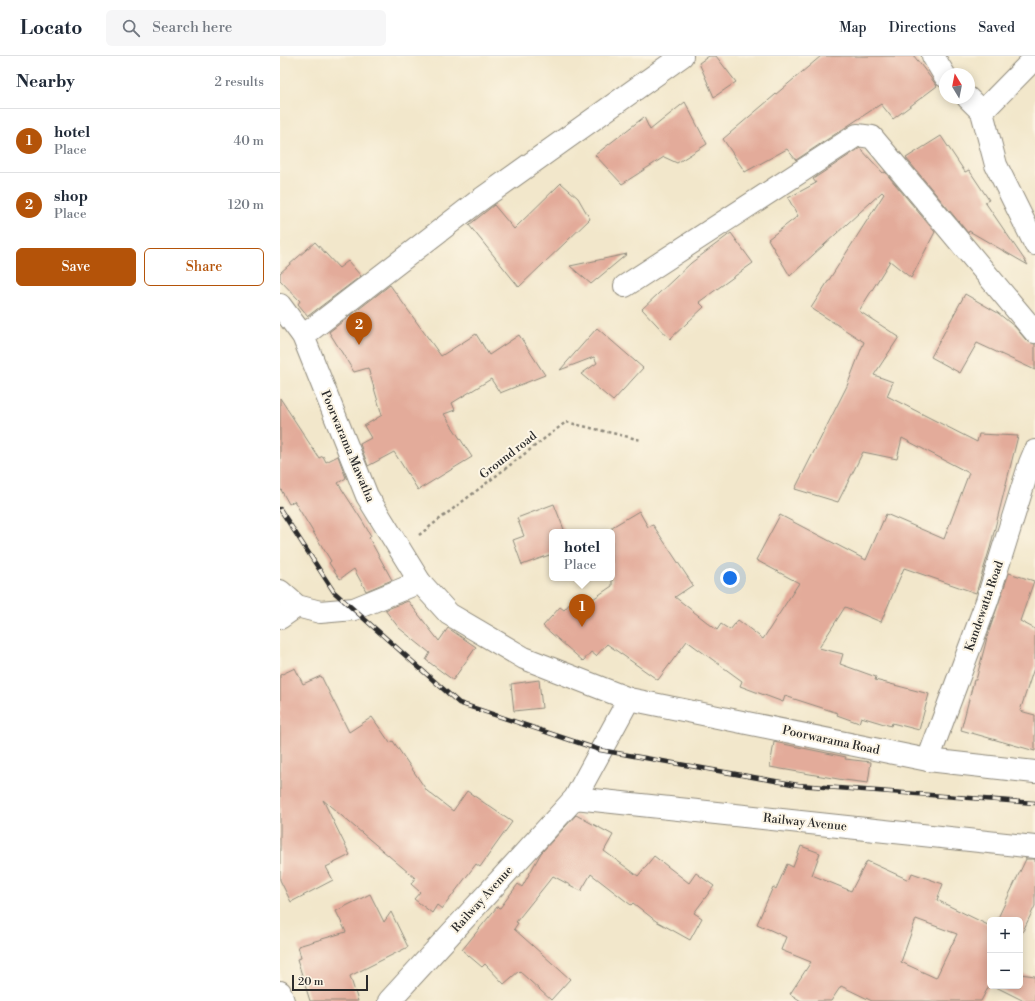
<!DOCTYPE html>
<meta charset="utf-8">
<style>
:root{--surface:#fff;--page:#f6f6f7;--text:#1f2937;--muted:#747a83;--line:#e0e1e3;--accent:#b45309}
body{margin:0;font-family:"Libre Bodoni",serif;background:var(--page);color:var(--text)}
.controls{position:absolute;right:12px;bottom:12px;display:grid;overflow:hidden;border-radius:6px;box-shadow:0 2px 10px #0003}
.controls button{width:36px;height:36px;display:grid;place-items:center;padding:0;border:0;border-bottom:1px solid var(--line);background:var(--surface);color:var(--text);font:20px sans-serif}
.compass{position:absolute;left:659px;top:12px;width:36px;height:36px;border-radius:50%;background:var(--surface);box-shadow:0 2px 10px #0003;rotate:350deg}
.scale{position:absolute;left:12px;bottom:10px;width:76px;box-sizing:border-box;padding-left:4px;border:2px solid #2b2b2b;border-top:0;font-size:11px;line-height:14px;white-space:nowrap;color:#2b2b2b;-webkit-text-stroke:3px #fcf5e5;paint-order:stroke}
.you{position:absolute;left:450px;top:522px;width:14px;height:14px;margin:-10px;border:3px solid #fff;border-radius:50%;background:#1a73e8;box-shadow:0 0 0 6px #1a73e833}
.badge{display:grid;place-items:center;width:26px;height:26px;border-radius:50%;background:var(--accent);color:#fff;font-size:13px;font-weight:700}
.pin{position:absolute;translate:-50% -33px;filter:drop-shadow(0 1px 2px #0008)}
.pin::after{content:'';position:absolute;top:21px;width:14px;height:12px;background:inherit;clip-path:polygon(0 0,100% 0,50% 100%)}
.popup{position:absolute;left:269px;top:473px;width:66px;height:52px;box-sizing:border-box;display:grid;place-content:center;border-radius:6px;background:var(--surface);filter:drop-shadow(0 1px 3px #0005);font-size:13px;white-space:nowrap;color:var(--muted)}
.popup b{font-size:15px;color:var(--text)}
.popup::after{content:'';position:absolute;left:50%;top:100%;margin-left:-8px;border:8px solid transparent;border-top-color:var(--surface)}
.list{margin:0;padding:0;list-style:none}
h2{display:flex;justify-content:space-between;align-items:center;height:52px;margin:0;padding:0 16px;font-size:17px}
h2 small{font-size:13px;font-weight:400;color:var(--muted)}
.list li{display:grid;grid-template-columns:26px 1fr auto;gap:12px;align-items:center;box-sizing:border-box;height:64px;padding:0 16px;border-top:1px solid var(--line)}
.list b{display:block;font-size:15px;white-space:nowrap}
.list p{margin:0;font-size:13px;white-space:nowrap;color:var(--muted)}
.list em{font-size:13px;font-style:normal;color:var(--muted)}
.actions{display:flex;gap:8px;padding:12px 16px}
.actions a{flex:1;padding:9px 0;border:1px solid var(--accent);border-radius:6px;text-align:center;font-size:14px;color:var(--accent)}
.actions .main{background:var(--accent);color:#fff}
.icon{flex:none;width:22px;height:22px;fill:none;stroke:currentColor;stroke-width:2;stroke-linecap:round;stroke-linejoin:round}
.map{position:relative;flex:none;width:755px;height:945px;overflow:hidden}
header{display:flex;align-items:center;gap:24px;box-sizing:border-box;height:56px;padding:0 20px;background:var(--surface);border-bottom:1px solid var(--line)}
header strong{font-size:19px}
nav{display:flex;gap:22px;margin-inline-start:auto;font-size:14px}
.search{width:280px;height:36px;background:var(--page);display:flex;align-items:center;gap:10px;box-sizing:border-box;padding:0 14px;border-radius:6px;color:var(--muted);font-size:15px}
main{display:flex}
aside{flex:1;background:var(--surface)}
.map>svg:first-child{display:block}
</style>
<header>
<strong>Locato</strong>
<div class="search"><svg class="icon" aria-label="search" viewBox="0 0 24 24"><circle cx="10" cy="10" r="6"/><path d="M15 15l6 6"/></svg>Search here</div>
<nav><a>Map</a><a>Directions</a><a>Saved</a></nav>
</header>
<main>
<aside>
<h2>Nearby<small>2 results</small></h2>
<ul class="list">
<li><span class="badge">1</span><div><b>hotel</b><p>Place</p></div><em>40 m</em></li>
<li><span class="badge">2</span><div><b>shop</b><p>Place</p></div><em>120 m</em></li>
</ul>
<div class="actions"><a class="main">Save</a><a>Share</a></div>
</aside>
<div class="map">
<svg width="755" height="945" viewBox="0 0 755 945">
<rect width="100%" height="100%" fill="#fcf5e5"/>
<filter id="ink" filterUnits="userSpaceOnUse"><feTurbulence type="fractalNoise" baseFrequency=".025" numOctaves="2"/><feDisplacementMap in="SourceGraphic" scale="8" xChannelSelector="R" yChannelSelector="G"/><feConvolveMatrix kernelMatrix="1 2 1 2 8 2 1 2 1" color-interpolation-filters="sRGB"/></filter>
<filter id="wash" filterUnits="userSpaceOnUse"><feTurbulence type="fractalNoise" baseFrequency=".012" numOctaves="4" result="noise"/><feDisplacementMap in="SourceGraphic" scale="16" xChannelSelector="R" yChannelSelector="G"/><feGaussianBlur stdDeviation="0.9" result="paint"/><feColorMatrix in="noise" values="0 0 0 0 0 0 0 0 0 0 0 0 0 0 0 0 0 1.4 0 .05"/><feComposite in="paint" operator="in"/></filter>
<g filter="url(#wash)">
<rect width="100%" height="100%" fill="#f2e7cb"/>
<g id="blocks">
<path fill="#e3ab9a" fill-rule="evenodd" d="M429 0H436L456 26 434 41 419 7Z
M541 0H634L657 30 613 63 601 48 516 104 507 93 465 116 443 83Z
M405 46 427 88 397 107 384 101 342 128 315 99 364 61 370 74Z
M661 80 685 116 689 114 709 144 705 146 748 209 689 175 688 177 626 102Z
M580 92 603 117 605 116 655 176 631 222 610 205 579 255 619 281 594 319 613 326 607 340 697 386 699 378 738 380 710 492 696 537 624 512 601 566 565 551 539 592 563 598 560 608 596 621 595 624 649 638 639 674 612 667 611 670 581 661 579 667 557 659 558 657 505 640 503 646 460 630 462 625 407 585 378 624 327 588 316 600 311 596 303 605 263 570 280 551 284 554 293 544 296 548 304 540 310 545 332 530V471L359 455 368 471 373 469 413 529 395 541 437 574 441 568 450 574 458 564 483 583 519 527 476 504 500 459 586 504 606 458 664 483 689 417 622 382 617 403 583 396 558 446 515 433 567 330 584 286 531 252 604 138 602 136 510 220 488 183 518 160 508 142 536 127 533 123Z
M281 127 298 142 310 163 239 231 189 169 214 149 234 173Z
M451 177 473 207 419 246 424 251 390 283 362 253 411 207Z
M35 186 59 212 68 205 81 220 28 260 18 248 20 245 0 224V217Z
M347 198 311 228 290 210Z
M110 229 161 300 196 278 209 299 239 279 265 319 220 337 211 323 172 347 175 354 164 358 192 401 138 434 114 396 88 410 80 388 91 382 84 370 102 359 88 312 74 316 49 276Z
M685 238 718 257 735 271 746 284 755 288V314L697 287 680 317 651 301Z
M317 272 363 312 333 345 301 318 317 307 314 301 280 314Z
M0 342 39 402 43 400 46 406 58 400 66 422 58 427 83 466 91 480 89 482 112 524 86 535 74 513 60 523 49 507 51 505 14 445 9 448 0 432Z
M274 448 285 476H272V498L242 509 233 484 244 480 237 462Z
M729 517 754 525 740 565 755 573V609L740 655 755 659V695L681 674 694 624H696L708 578Z
M128 545 159 585 168 572 196 591 173 624 146 604 150 597 119 572 105 554Z
M15 612 23 628 41 620 69 676 92 661 110 687 113 685 147 735 173 755 187 735 232 766 200 811 196 808 162 853 157 849 152 857 134 843 140 836 131 828 135 822 43 744 70 799 46 811 53 824 11 846 0 824V619Z
M259 624 262 652 234 655 231 628Z
M494 686 566 701 565 703 591 706 588 727 564 724 490 711Z
M296 759 333 779 324 795 358 820 374 800 409 827 416 817 434 830 414 857 422 862 410 884 376 865 353 847 351 849 311 818 301 835 273 820 236 866 238 867 234 873 290 923 271 944 239 915 224 928 205 908 202 911 182 894 217 851 220 852 238 828 242 831 261 797Z
M521 790 540 797 532 819 571 835 587 805 629 824 632 817 663 828 657 844 710 870V928L701 945H592L561 930 551 945H521L510 938 531 906 501 894 506 881 477 868 493 831 496 833 507 808 513 811ZM636 863 677 878 656 922 621 906Z
M746 803H755V850L740 881V864H717Z
M90 838 104 866 111 856 128 891 70 920 78 945H30L17 903 21 902 18 890 66 876 56 855Z
M740 918 755 920V945H744L714 930H740Z"/>
</g>
</g>
<g filter="url(#ink)">
<use href="#blocks" fill-opacity="0" stroke="#8e897b" stroke-width="1"/>
<g fill="none" stroke-linecap="round" stroke-linejoin="round">
<g stroke="#8e897b" stroke-width="24">
<path id="minor" d="M653 0 665 20
M755 2 702 56 716 109 755 188
M688 42 702 56
M345 230 577 79 592 81 755 276
M23 280 197 146 402 0
M0 535 17 550 40 556 74 553 140 526
M0 562 17 550
M648 704 707 545 750 407 755 395
M295 742 755 791
M0 936 3 945
M109 945 295 742 349 643"/>
</g>
<g stroke="#8e897b" stroke-width="24">
<path id="major" d="M0 249 23 280 87 440 140 526 169 558 244 602 349 643 648 704 755 716"/>
</g>
<path stroke="#8e897b" stroke-width="2.5" stroke-dasharray="3 3" stroke-linecap="butt" d="M139 479 286 366 361 384"/>
<use href="#minor" stroke="#fff" stroke-width="22"/>
<use href="#major" stroke="#fff" stroke-width="22"/>
<g stroke="#2b2b2b" stroke-width="4.5">
<path id="rail" d="M0 453 54 536 179 647 320 694 518 729 755 747"/>
</g>
<use href="#rail" stroke="#fcf5e5" stroke-width="3" stroke-dasharray="9" stroke-linecap="butt"/>
</g>
</g>
<g text-anchor="middle" stroke-width="4" stroke-linejoin="round" paint-order="stroke">
<g font-size="12" fill="#2b2b2b" stroke="#fcf5e5">
<text transform="translate(68 390) rotate(67)" y="4">Poorwarama Mawatha</text>
<text transform="translate(228 399) rotate(-38)" y="4">Ground road</text>
<text transform="translate(704 550) rotate(-71)" y="4">Kandewatta Road</text>
<text transform="translate(551 684) rotate(12)" y="4">Poorwarama Road</text>
<text transform="translate(525 766) rotate(6)" y="4">Railway Avenue</text>
<text transform="translate(202 843) rotate(-48)" y="4">Railway Avenue</text>
</g>
</g>
</svg>
<div class="controls">
<button>+</button>
<button>−</button>
</div>
<svg class="compass" viewBox="-18 -18 36 36"><path d="M0-13l5 13h-10z" fill="#e53935"/><path d="M0 13l5-13h-10z" fill="#747a83"/></svg>
<div class="scale">20 m</div>
<div class="you"></div>
<div class="pin badge" style="left:302px;top:571px">1</div>
<div class="popup"><b>hotel</b>Place</div>
<div class="pin badge" style="left:79px;top:289px">2</div>
</div>
</main>
